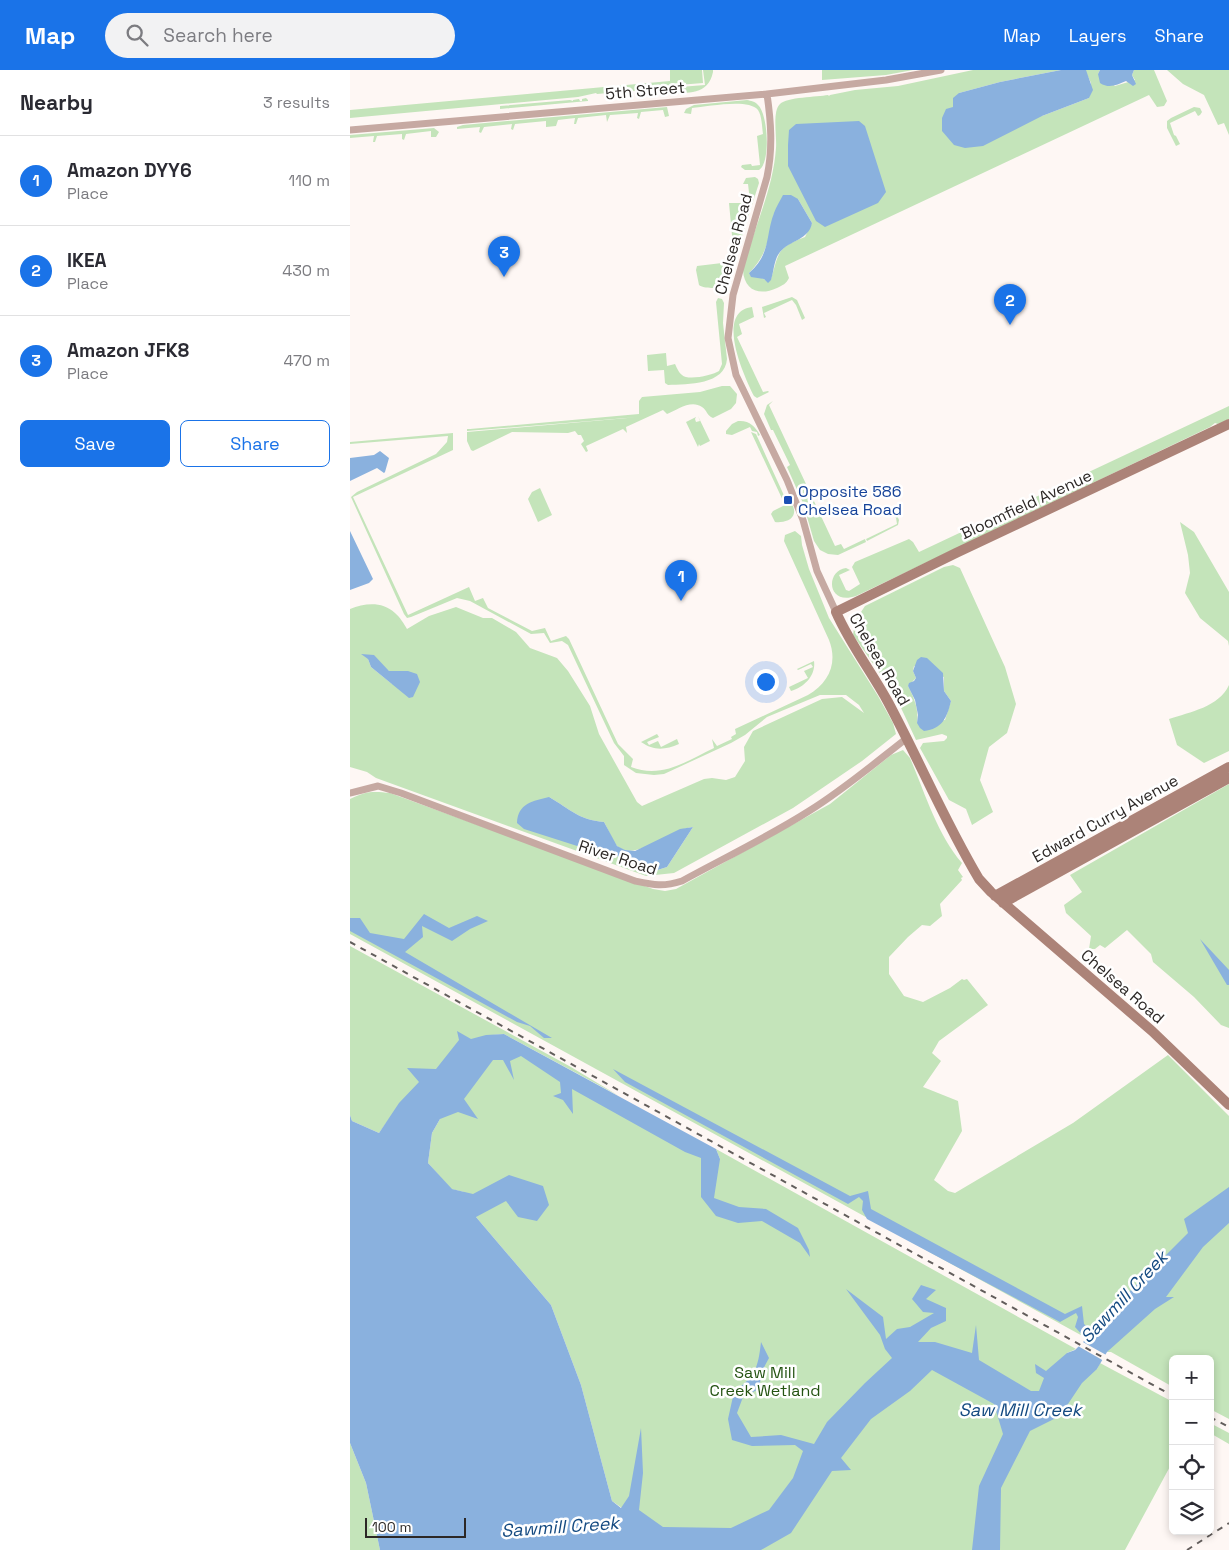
<!DOCTYPE html>
<meta charset="utf-8">
<style>
:root{--surface:#fff;--page:#f2f2f3;--text:#2b2b33;--muted:#7c7c81;--line:#e1e1e2;--accent:#1a73e8}
body{margin:0;font-family:"Space Grotesk",sans-serif;background:var(--page);color:var(--text)}
.controls{position:absolute;right:15px;bottom:15px;display:grid;overflow:hidden;border-radius:8px;box-shadow:0 2px 8px #0003}
.controls button{width:45px;height:45px;display:grid;place-items:center;padding:0;border:0;border-bottom:1px solid var(--line);background:var(--surface);color:var(--text);font:25px sans-serif}
.scale{position:absolute;left:15px;bottom:12px;width:101px;box-sizing:border-box;padding-left:5px;border:2px solid #2c2826;border-top:0;font-size:14px;line-height:18px;white-space:nowrap;color:#2c2826;-webkit-text-stroke:4px #fff;paint-order:stroke}
.you{position:absolute;left:415px;top:611px;width:18px;height:18px;margin:-12px;border:4px solid #fff;border-radius:50%;background:#1a73e8;box-shadow:0 0 0 8px #1a73e833}
.badge{display:grid;place-items:center;width:32px;height:32px;border-radius:50%;background:var(--accent);color:#fff;font-size:16px;font-weight:700}
.pin{position:absolute;translate:-50% -41px;filter:drop-shadow(0 1px 2px #0008)}
.pin::after{content:'';position:absolute;top:26px;width:18px;height:15px;background:inherit;clip-path:polygon(0 0,100% 0,50% 100%)}
.list{margin:0;padding:0;list-style:none}
h2{display:flex;justify-content:space-between;align-items:center;height:65px;margin:0;padding:0 20px;font-size:21px}
h2 small{font-size:16px;font-weight:400;color:var(--muted)}
.list li{display:grid;grid-template-columns:32px 1fr auto;gap:15px;align-items:center;box-sizing:border-box;height:90px;padding:0 20px;border-top:1px solid var(--line)}
.list b{display:block;font-size:19px;white-space:nowrap}
.list p{margin:0;font-size:16px;white-space:nowrap;color:var(--muted)}
.list em{font-size:16px;font-style:normal;color:var(--muted)}
.actions{display:flex;gap:10px;padding:15px 20px}
.actions a{flex:1;padding:11px 0;border:1px solid var(--accent);border-radius:8px;text-align:center;font-size:18px;color:var(--accent)}
.actions .main{background:var(--accent);color:#fff}
.icon{flex:none;width:28px;height:28px;fill:none;stroke:currentColor;stroke-width:2;stroke-linecap:round;stroke-linejoin:round}
.map{position:relative;flex:none;width:879px;height:1480px;overflow:hidden}
header{display:flex;align-items:center;gap:30px;box-sizing:border-box;height:70px;padding:0 25px;background:var(--accent);color:#fff}
header strong{font-size:24px}
nav{display:flex;gap:28px;margin-inline-start:auto;font-size:18px}
.search{width:350px;height:45px;background:var(--page);display:flex;align-items:center;gap:12px;box-sizing:border-box;padding:0 18px;border-radius:28px;color:var(--muted);font-size:19px}
main{display:flex}
aside{flex:1;background:var(--surface)}
.map>svg:first-child{display:block}
</style>
<header>
<strong>Map</strong>
<div class="search"><svg class="icon" aria-label="search" viewBox="0 0 24 24"><circle cx="10" cy="10" r="6"/><path d="M15 15l6 6"/></svg>Search here</div>
<nav><a>Map</a><a>Layers</a><a>Share</a></nav>
</header>
<main>
<aside>
<h2>Nearby<small>3 results</small></h2>
<ul class="list">
<li><span class="badge">1</span><div><b>Amazon DYY6</b><p>Place</p></div><em>110 m</em></li>
<li><span class="badge">2</span><div><b>IKEA</b><p>Place</p></div><em>430 m</em></li>
<li><span class="badge">3</span><div><b>Amazon JFK8</b><p>Place</p></div><em>470 m</em></li>
</ul>
<div class="actions"><a class="main">Save</a><a>Share</a></div>
</aside>
<div class="map">
<svg width="879" height="1480" viewBox="0 0 879 1480">
<rect width="100%" height="100%" fill="#fef7f4"/>
<path fill="#c4e4ba" fill-rule="evenodd" d="M320 0H352L353 13 316 16V18L247 24 246 23 228 27 0 48V40L320 11Z
M353 0H363V2C358 26 338 22 318 24L317 18 355 15Z
M472 0H563L536 5 472 10Z
M623 0H711L650 12 609 23 692 46 739 28 741 13 735 0H750L748 4 765 16 785 10 782 5 784 0H804L817 31 814 36 807 37 799 25 435 196 439 208C436 214 433 215 427 218 410 226 394 221 393 200 403 159 423 121 426 78 427 67 422 41 430 34 437 27 467 27 478 25L479 26 480 25 505 20 548 16ZM448 129 462 153 455 167C426 178 429 183 421 209L418 212 414 209 399 203C417 185 419 168 424 144Z
M817 0H879V65L874 53 868 55 854 25 833 14Z
M236 28 238 30V31L150 39V36L220 30 223 31V30L229 29 230 31H232V29Z
M397 30C401 31 405 31 408 35 418 44 421 93 409 100H395L391 97 392 95 401 94 402 96 410 95 407 66 413 64C412 57 412 46 408 40 398 28 357 37 342 38L341 44 334 43 336 39 344 35Z
M317 37 319 46 315 47 313 40 291 42 289 49 287 48 288 43 260 45 257 52 256 45 228 48 226 54H224L225 48 208 50 206 56 196 57V51L165 54 163 60 161 59 162 54 134 57 131 63 129 62 130 57 107 59V57L113 55Z
M844 37 850 38 852 42 850 45 848 46 845 41 820 53 824 65 826 66 830 74 826 76 817 58V51L821 48Z
M84 58 89 62 86 67H81V61L56 64 54 70 52 69V64L27 66 25 72H23L24 66 0 68V65Z
M396 108 405 107 408 109 409 113 386 185 383 187C379 185 378 181 378 177L383 176 379 133H394L395 132 400 131 398 114H393Z
M372 193 380 194 381 198C381 202 380 210 377 214 371 219 354 219 349 215L346 200 347 196Z
M442 227 447 230 455 248 452 250 446 235 442 230 414 243 416 247 414 248 412 237Z
M368 228 372 229 374 233 373 253 377 289C375 315 338 314 318 315L315 313 314 300 298 301 297 285 316 283 317 296 325 294C327 298 329 303 332 305 338 311 363 305 369 301L372 294 366 232Z
M402 237 404 247 389 254 392 264 387 267 413 322 418 321 419 322 407 328 404 326C395 308 364 242 402 237Z
M372 316H380L387 324 386 333 381 339 363 348C357 346 357 340 352 337 341 329 327 340 317 344L313 340 276 357 277 363 273 359 236 376 238 381 236 382 231 374 234 371 231 365H228L225 361 218 363 162 362 123 381 121 380 117 371V362L289 347 117 361V359H120L289 344V331L292 327 350 322Z
M423 331 419 335 485 476 491 474 494 479 515 469 516 472 488 485 478 484 470 480 464 471 453 433 437 397 440 395 423 360H421L414 344 417 335Z
M879 336V349L868 354 865 353 860 357 506 526C477 536 475 501 496 498L500 500 489 505 496 520 499 521 510 514 502 497 505 492 559 469 563 472 569 482Z
M348 346 360 371 350 376 349 374 348 377 336 352 346 347 345 349 346 352 350 351Z
M388 351C399 350 405 356 410 365L408 366 407 362 402 361 400 357 382 365 376 364V361L382 354Z
M401 362 406 364 437 432 440 430C442 434 445 439 444 443 443 451 431 453 425 452L421 444 423 441 435 435Z
M103 363V380L3 427 58 545 119 517 125 531 133 528 138 538 182 561 195 558 201 571 216 566 219 569 268 674 283 689 281 697C312 709 337 691 364 678L362 669 367 676 382 669 381 667 386 664 385 659 458 625C479 613 488 593 479 570L434 471 435 465 445 461 451 466 452 475 459 499 479 548 528 626 543 653 546 664 512 691 443 738 324 803 296 806 26 708 17 702 0 697V539C15 533 32 531 45 543 50 547 54 554 57 559L79 546 106 537 133 548H142L166 562 180 578 207 588 218 601 240 636 249 664 287 732 292 736 354 709 362 708 376 710 385 707 395 691 394 677 403 661 472 629 492 627 514 643 509 635 496 625H470L417 647 395 665 381 673 314 704 304 705 286 703 274 695V686L264 673 218 575 212 571 200 573 194 563 181 564 120 531 107 528 61 547 57 548 54 544 1 427 7 422 86 384 97 372 98 366 0 374V372ZM18 589 39 601H58L42 614 21 597ZM199 727C220 739 229 750 254 752 258 759 262 770 267 776 285 793 322 758 343 757L317 797 298 803 260 782H246Z
M190 418 202 445 188 452 178 429 182 422Z
M543 437 549 450 548 455 517 471 516 469 547 454 546 448 539 438Z
M830 452 844 462 879 522V576L878 571 850 548 835 523 840 503 838 485Z
M603 495 610 498 655 597 666 634 657 663 639 677 630 710 643 742 622 755 616 739 599 730 570 678 573 673 594 671 597 668V666L592 664 566 670 545 625 503 565 505 551 515 536 594 497ZM564 596 594 607V621L601 631 595 650 567 653C569 640 564 627 558 616L566 608 563 601Z
M464 591C466 605 455 617 441 621L439 617 458 608 454 601 463 597 461 594 448 600 447 599Z
M879 615V681L854 693 827 675 819 649C840 642 869 637 879 615Z
M307 664 309 667 297 672 299 675 308 671 311 677 327 669 329 674C315 680 304 681 291 672Z
M553 680 560 688C575 723 587 764 612 793L608 800 613 807 611 808 612 810 590 834 592 846 580 856 572 855 558 867 539 887V904L554 926 573 932 600 918 612 909 614 910 617 909 638 935 589 971 582 983 591 991 573 1017 608 1031 612 1061 584 1110 598 1121 605 1123 723 1053 818 985 879 1046V1127L738 1269 0 864V729C16 721 23 721 40 723L303 819 315 821 326 819 480 734 541 685Z
M879 714V958L871 955 844 927 803 892 801 884 777 860 755 878 750 875 745 879H739L741 866 716 843 714 835 732 822 720 805Z
M0 876 221 997 269 1026 154 964 143 965 370 1089 366 1079 726 1279 717 1283 747 1299 750 1293 823 1332V1391L775 1480H281L272 1438 262 1431 231 1315 201 1235 126 1147 114 1122 101 1119 78 1093 82 1063 90 1049H39L29 1063 2 1051 0 1045Z
M879 1149V1349L860 1339V1289H823V1317L761 1282H757L851 1174Z
M860 1353 879 1363V1374L860 1363Z
M0 1373 16 1413 30 1480H0Z"/>
<path fill="#8ab1de" d="M711 0H736L743 20 739 28 692 46 633 76 615 78 604 75 592 61V48L596 39 603 37V28L609 23 650 12Z
M750 0H784L782 5 786 14 783 16 776 11C767 15 759 19 750 13L748 4Z
M509 51 515 56 536 122 528 133 475 157 466 151 438 96V75L439 60 446 54Z
M433 125H441L448 129 462 153C459 170 440 170 430 182 424 189 424 201 421 210L418 213 414 209 401 207 399 203C421 184 415 167 424 143 426 137 430 131 433 125Z
M30 381 39 388 35 402 34 403 27 398 0 411V388L24 385Z
M0 461 23 509 19 513 0 520Z
M11 584 24 585 39 601H58L67 604 70 612 63 627 59 628 21 597 18 589Z
M571 587 577 588 593 603 594 621 601 631C597 648 592 659 574 661L570 658 567 653 568 645 565 630 558 616 559 613 564 611 566 608 563 601 567 590Z
M199 727C220 739 229 750 254 752L267 776 275 780 285 781 330 759 343 757 317 797 298 803 260 782H246L174 759 167 753C168 733 183 731 199 727Z
M74 844 99 858 127 846 138 851 120 859 102 871 72 856 73 867 55 882 202 968H194L180 956 167 952 0 861V848H10L20 863 54 869Z
M850 869 879 900V915H877Z
M107 961 121 969 136 965 154 964 366 1079 370 1089 364 1128 389 1137 416 1139 448 1158 459 1180 460 1187 450 1173 412 1151 388 1153 366 1146 351 1127V1088L335 1082 222 1019 223 1044 213 1030 203 1026 211 1023 210 1012 171 986 160 991 164 1010 153 990H143L114 1029 128 1049 108 1042 90 1049 82 1063 78 1093 102 1119 123 1124 159 1105 193 1116 199 1135 187 1151 168 1147 156 1131 126 1147 201 1235 231 1315 262 1431 271 1438 279 1426 291 1358 293 1403 289 1440 313 1457 381 1458 419 1440 443 1408 453 1381 445 1375 402 1376 382 1370 378 1349 384 1322C405 1306 408 1299 411 1272L419 1288 412 1301 409 1319 393 1327 387 1343 401 1367 431 1365 464 1374 477 1352 515 1313 542 1288 535 1279 530 1265 496 1219 533 1247 536 1269 547 1259 560 1257 584 1243 573 1242 562 1229 571 1215 586 1220 576 1229 596 1238V1251L581 1258 568 1272H585L622 1283 626 1255 629 1290 681 1321H689L694 1308 686 1303 685 1294 696 1301 717 1283 725 1280 736 1269 725 1257 728 1247 726 1243 710 1252 517 1149 512 1140 513 1131 509 1127 498 1134 275 1012 263 999 500 1126 518 1121 521 1139 715 1244 732 1236 734 1254 741 1260 838 1163 834 1149 879 1117V1153L853 1177 816 1227H824L805 1239 757 1282 747 1299 732 1313 710 1346 680 1361 651 1418 650 1480H622L629 1416 653 1364 644 1334 582 1300 560 1321 521 1349 491 1388 501 1400 482 1401 441 1463 411 1480H30L16 1413 0 1373V1045L2 1051 29 1063 49 1033 69 1012 57 998 86 999 109 970Z"/>
<path fill="#fef7f4" d="M731 1271 758 1286 754 1291 728 1276Z"/>
<g fill="none" stroke-linecap="round" stroke-linejoin="round">
<path stroke="#c6a9a2" stroke-width="7" d="M417 24C421 52 423 78 417 107L383 225 378 268 386 305 437 410 453 450 467 501 486 542
M0 60 417 24 536 10 591 0
M0 723 28 716 51 723 285 811C304 815 313 817 332 811 374 788 418 767 459 741 493 720 525 693 557 668"/>
<path stroke="#ac8378" stroke-width="10" d="M879 354 606 483 486 542C500 574 521 601 538 632 569 690 595 752 629 809L641 822 802 961 879 1035
M645 826 879 697
M653 833 879 708"/>
<path stroke="#635e5c" stroke-width="2" stroke-dasharray="6 6" stroke-linecap="butt" d="M0 872 823 1326
M860 1347 879 1357
M837 1480 879 1453"/>
</g>
<rect fill="#1a4fb4" stroke="#fff" stroke-width="2" x="433" y="425" width="10" height="10" rx="2.5"/>
<g text-anchor="middle" stroke-width="5" stroke-linejoin="round" paint-order="stroke">
<g font-size="16" fill="#2c2826" stroke="#fff">
<text transform="translate(295 20) rotate(-5)" y="6">5th Street</text>
<text transform="translate(383 174) rotate(-75)" y="6">Chelsea Road</text>
<text transform="translate(676 434) rotate(-25)" y="6">Bloomfield Avenue</text>
<text transform="translate(530 589) rotate(60)" y="6">Chelsea Road</text>
<text transform="translate(755 748) rotate(-29)" y="6">Edward Curry Avenue</text>
<text transform="translate(268 787) rotate(18)" y="6">River Road</text>
<text transform="translate(773 916) rotate(41)" y="6">Chelsea Road</text>
</g>
<g font-size="16" fill="#164399" stroke="#fff" text-anchor="start">
<text x="448" y="427">Opposite 586<tspan x="448" dy="18">Chelsea Road</tspan></text>
</g>
<g font-size="16" fill="#245312" stroke="#fff">
<text x="415" y="1308">Saw Mill<tspan x="415" dy="18">Creek Wetland</tspan></text>
</g>
<g font-size="18" font-style="italic" fill="#144a81" stroke="#fff">
<text transform="translate(774 1227) rotate(-47)" y="6">Sawmill Creek</text>
<text x="670" y="1346">Saw Mill Creek</text>
<text transform="translate(210 1457) rotate(-4)" y="6">Sawmill Creek</text>
</g>
</g>
</svg>
<div class="controls">
<button>+</button>
<button>−</button>
<button><svg class="icon" aria-label="locate" viewBox="0 0 24 24"><circle cx="12" cy="12" r="6"/><path d="M12 2v4M12 18v4M2 12h4M18 12h4"/></svg></button>
<button><svg class="icon" aria-label="layers" viewBox="0 0 24 24"><path d="M12 4l9 5-9 5-9-5zM3 14l9 5 9-5"/></svg></button>
</div>
<div class="scale">100 m</div>
<div class="you"></div>
<div class="pin badge" style="left:331px;top:531px">1</div>
<div class="pin badge" style="left:660px;top:255px">2</div>
<div class="pin badge" style="left:154px;top:207px">3</div>
</div>
</main>
